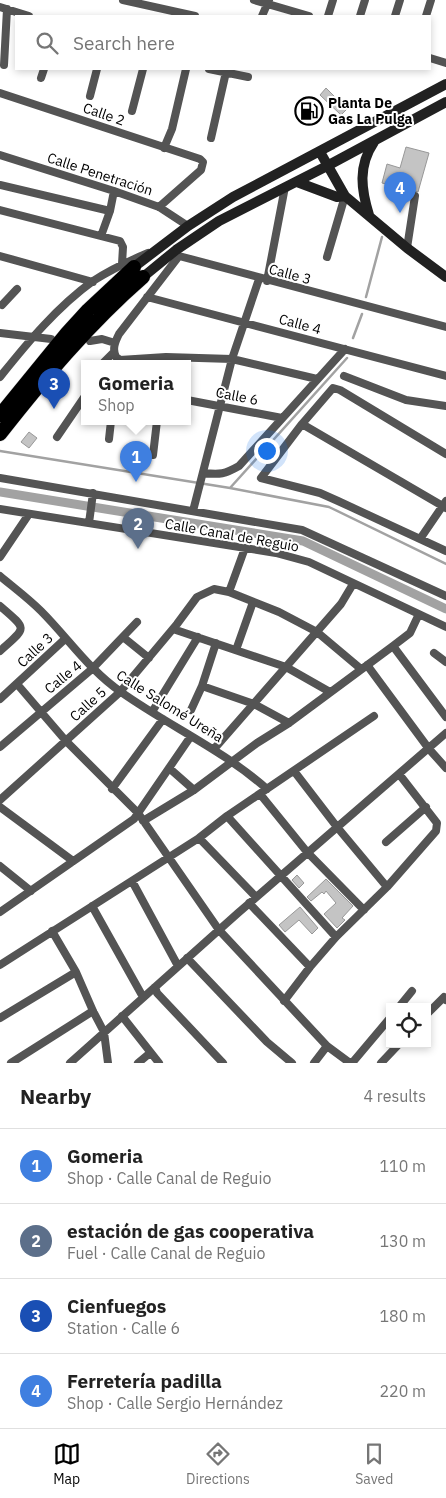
<!DOCTYPE html>
<meta charset="utf-8">
<style>
:root{--surface:#fff;--page:#f2f2f2;--text:#222;--muted:#767676;--line:#e0e0e0;--accent:#000}
body{margin:0;font-family:"IBM Plex Sans",sans-serif;background:var(--page);color:var(--text)}
.controls{position:absolute;right:15px;bottom:15px;display:grid;overflow:hidden;border-radius:0px;box-shadow:0 2px 8px #0003}
.controls button{width:45px;height:45px;display:grid;place-items:center;padding:0;border:0;border-bottom:1px solid var(--line);background:var(--surface);color:var(--text);font:25px sans-serif}
.you{position:absolute;left:266px;top:450px;width:18px;height:18px;margin:-12px;border:4px solid #fff;border-radius:50%;background:#1a73e8;box-shadow:0 0 0 8px #1a73e833}
.badge{display:grid;place-items:center;width:32px;height:32px;border-radius:50%;background:var(--accent);color:#fff;font-size:16px;font-weight:700}
.pin{position:absolute;translate:-50% -41px;filter:drop-shadow(0 1px 2px #0008)}
.pin::after{content:'';position:absolute;top:26px;width:18px;height:15px;background:inherit;clip-path:polygon(0 0,100% 0,50% 100%)}
.popup{position:absolute;left:81px;top:360px;width:110px;height:65px;box-sizing:border-box;display:grid;place-content:center;border-radius:0px;background:var(--surface);filter:drop-shadow(0 1px 4px #0005);font-size:16px;white-space:nowrap;color:var(--muted)}
.popup b{font-size:19px;color:var(--text)}
.popup::after{content:'';position:absolute;left:50%;top:100%;margin-left:-10px;border:10px solid transparent;border-top-color:var(--surface)}
.list{margin:0;padding:0;list-style:none}
h2{display:flex;justify-content:space-between;align-items:center;height:65px;margin:0;padding:0 20px;font-size:21px}
h2 small{font-size:16px;font-weight:400;color:var(--muted)}
.list li{display:grid;grid-template-columns:32px 1fr auto;gap:15px;align-items:center;box-sizing:border-box;height:75px;padding:0 20px;border-top:1px solid var(--line)}
.list b{display:block;font-size:19px;white-space:nowrap}
.list p{margin:0;font-size:16px;white-space:nowrap;color:var(--muted)}
.list em{font-size:16px;font-style:normal;color:var(--muted)}
.icon{flex:none;width:28px;height:28px;fill:none;stroke:currentColor;stroke-width:2;stroke-linecap:round;stroke-linejoin:round}
.map{position:relative;flex:none;width:446px;height:1063px;overflow:hidden}
.search{position:absolute;background:var(--surface);box-shadow:0 2px 8px #0003;left:15px;right:15px;top:15px;height:55px;display:flex;align-items:center;gap:12px;box-sizing:border-box;padding:0 18px;border-radius:0px;color:var(--muted);font-size:19px}
.sheet{height:365px;background:var(--surface)}
nav{display:flex;justify-content:space-around;align-items:center;box-sizing:border-box;height:70px;border-top:1px solid var(--line);background:var(--surface);font-size:14px;color:var(--muted)}
nav a{display:grid;justify-items:center;gap:2px}
nav .on{color:var(--accent)}
.map>svg:first-child{display:block}
</style>
<div class="map">
<svg width="446" height="1063" viewBox="0 0 446 1063">
<rect width="100%" height="100%" fill="#fff"/>
<g fill="none" stroke-linecap="round" stroke-linejoin="round">
<path stroke="#a2a2a2" stroke-width="2.5" d="M366 297 382 237
M353 338 362 314
M0 451 230 488 329 507 446 564
M230 488 347 358"/>
<path stroke="#a2a2a2" stroke-width="9" d="M0 492 303 541 446 609"/>
</g>
<path fill="#c4c4c4" stroke="#989898" d="M326 88 347 109 341 115 320 95Z
M406 147 429 153 418 192 382 183 387 164 400 168Z
M29 432 37 438 29 448 21 442Z
M297 875 304 883 299 888 292 880Z
M326 879 353 906 342 918 345 920 337 928 324 914 336 903 326 891 324 894 322 892 311 901 307 897Z
M300 907 318 928 312 934 299 920 285 932 279 925Z"/>
<g fill="none" stroke-linecap="round" stroke-linejoin="round">
<g stroke="#dbdbdb" stroke-width="15">
<path id="highway" d="M0 415 67 333 88 310 134 267
M0 434C44 378 89 324 143 277"/>
</g>
<path stroke="#545454" stroke-width="8" d="M123 0 195 16
M254 0 309 16
M0 7 29 16
M262 16 269 0
M328 16 333 0
M360 16 365 0
M395 16 400 0
M426 16 431 0
M430 58 446 63
M4 65 7 9
M209 69 248 77
M41 78 44 69
M0 93 200 159 203 162 201 170 159 207
M90 96 97 69
M132 111 143 69
M211 138 226 72
M164 148 172 129 186 69
M0 155 114 191 159 207 188 226
M0 185 110 211
M0 210 120 241 123 247 122 264
M101 236 110 211 114 191
M407 248 415 196
M0 256 93 282
M327 257 345 196
M267 281 285 187
M147 297 446 376
M2 305 17 289
M0 333 51 339
M90 341 102 339 115 343
M103 363 114 352
M344 376 406 400 446 406
M0 377C28 342 57 307 93 281 110 270 129 261 148 253
M317 379 232 359 166 357 120 360 116 357C112 349 115 342 119 334L179 256 446 327
M187 400 282 418
M302 424 446 508
M57 437 85 396
M109 439 111 421
M446 454 340 390 333 388 302 424 261 478 320 493 338 501 446 551
M153 455 157 421
M204 473C220 475 225 474 239 466L345 349
M0 478 302 530 446 596
M0 509 276 553 309 562 446 627
M193 511 232 359 259 279
M89 523 93 493
M420 539 446 501
M0 557 29 514
M0 576C13 587 28 598 41 611 68 638 89 670 121 692 169 726 223 750 267 789
M229 592 245 548
M0 606C28 630 27 627 0 651
M173 629 286 667 330 692
M123 637 149 658
M393 646 446 717
M236 650 253 602
M434 653 446 662
M367 665 429 749 446 768
M17 684 66 741 138 813 219 930 327 1046 350 1063
M202 686 254 704 289 723
M0 699 65 639
M191 710 202 686 216 643
M152 712 198 637
M0 747 92 669 137 622
M214 749 341 604 353 584
M169 768 194 790
M294 771 337 827 387 887
M112 789 163 719
M260 794 307 852 364 910
M0 800 120 692 177 624 197 597 214 589 229 592 279 612 317 632 361 669
M0 807 73 861
M227 816 336 937
M143 821 194 790 257 743 289 723 393 646 410 633 419 614
M199 838 256 897
M386 842 426 807
M0 866 31 891
M132 881 178 966
M249 903 310 967
M92 906 143 997
M0 912 134 819 191 736
M52 931 76 972 93 1011 104 1032 108 1063
M187 958 267 1042 292 1063
M0 965 199 838 227 816 374 716
M155 987 157 993 223 1063
M284 1001 310 967 336 937 387 887 436 831 437 823 399 774
M399 1007 412 991
M427 1014 444 997 446 1000
M122 1016 159 1063
M0 1018 76 972
M11 1063 93 1011
M70 1063 238 913 446 733
M138 1063 150 1053
M314 1063 327 1046
M352 1063 390 1018
M381 1063 399 1044"/>
<path stroke="#212121" stroke-width="10" d="M320 152 345 196 407 248 446 277
M297 182 337 197 345 196
M369 215C361 189 358 166 374 142
M134 267 188 226 233 197 446 84
M143 277 176 250 219 221 327 166 446 102"/>
<use href="#highway" stroke="#000" stroke-width="14"/>
</g>
<defs>
<g id="fuel-ring" transform="scale(1.4375)"><circle r="9.5" fill="#fff" stroke="#000" stroke-width="1.5"/><path d="M-5.5-6h7V0h2V4h1.3V-2.5L3-4.5l.8-.8L6-3V5H2.5V1h-1V6h-7ZM-4.2-4.7v3.2H.2V-4.7Z" fill="#000"/></g>
</defs>
<g fill-rule="evenodd">
<use href="#fuel-ring" x="309" y="111"/>
</g>
<g text-anchor="middle" stroke-width="4" stroke-linejoin="round" paint-order="stroke">
<g font-size="14" font-weight="bold" fill="#000" stroke="#fff" text-anchor="start">
<text x="328" y="108">Planta De<tspan x="328" dy="16">Gas La Pulga</tspan></text>
</g>
<g font-size="14" fill="#000" stroke="#fff">
<text transform="translate(104 114) rotate(19)" y="5">Calle 2</text>
<text transform="translate(100 174) rotate(18)" y="5">Calle Penetración</text>
<text transform="translate(290 274) rotate(15)" y="5">Calle 3</text>
<text transform="translate(300 324) rotate(15)" y="5">Calle 4</text>
<text transform="translate(237 396) rotate(11)" y="5">Calle 6</text>
<text transform="translate(232 535) rotate(10)" y="5">Calle Canal de Reguio</text>
<text transform="translate(35 650) rotate(-43)" y="5">Calle 3</text>
<text transform="translate(63 677) rotate(-39)" y="5">Calle 4</text>
<text transform="translate(88 704) rotate(-42)" y="5">Calle 5</text>
<text transform="translate(170 706) rotate(32)" y="5">Calle Salomé Ureña</text>
</g>
</g>
</svg>
<div class="controls">
<button><svg class="icon" aria-label="locate" viewBox="0 0 24 24"><circle cx="12" cy="12" r="6"/><path d="M12 2v4M12 18v4M2 12h4M18 12h4"/></svg></button>
</div>
<div class="you"></div>
<div class="pin badge" style="left:136px;top:482px;background:#3f7fe0">1</div>
<div class="popup"><b>Gomeria</b>Shop</div>
<div class="pin badge" style="left:138px;top:549px;background:#5c6f8a">2</div>
<div class="pin badge" style="left:54px;top:409px;background:#1a4fb4">3</div>
<div class="pin badge" style="left:400px;top:213px;background:#3f7fe0">4</div>
<div class="search"><svg class="icon" aria-label="search" viewBox="0 0 24 24"><circle cx="10" cy="10" r="6"/><path d="M15 15l6 6"/></svg>Search here</div>
</div>
<section class="sheet">
<h2>Nearby<small>4 results</small></h2>
<ul class="list">
<li><span class="badge" style="background:#3f7fe0">1</span><div><b>Gomeria</b><p>Shop · Calle Canal de Reguio</p></div><em>110 m</em></li>
<li><span class="badge" style="background:#5c6f8a">2</span><div><b>estación de gas cooperativa</b><p>Fuel · Calle Canal de Reguio</p></div><em>130 m</em></li>
<li><span class="badge" style="background:#1a4fb4">3</span><div><b>Cienfuegos</b><p>Station · Calle 6</p></div><em>180 m</em></li>
<li><span class="badge" style="background:#3f7fe0">4</span><div><b>Ferretería padilla</b><p>Shop · Calle Sergio Hernández</p></div><em>220 m</em></li>
</ul>
</section>
<nav>
<a class="on"><svg class="icon" aria-label="map" viewBox="0 0 24 24"><path d="M3 6l6-2 6 2 6-2v14l-6 2-6-2-6 2zM9 4v14M15 6v14"/></svg>Map</a>
<a><svg class="icon" aria-label="directions" viewBox="0 0 24 24"><path d="M12 3l9 9-9 9-9-9zM9 14v-3h6M13 9l2 2-2 2"/></svg>Directions</a>
<a><svg class="icon" aria-label="saved" viewBox="0 0 24 24"><path d="M7 4h10v16l-5-4-5 4z"/></svg>Saved</a>
</nav>
